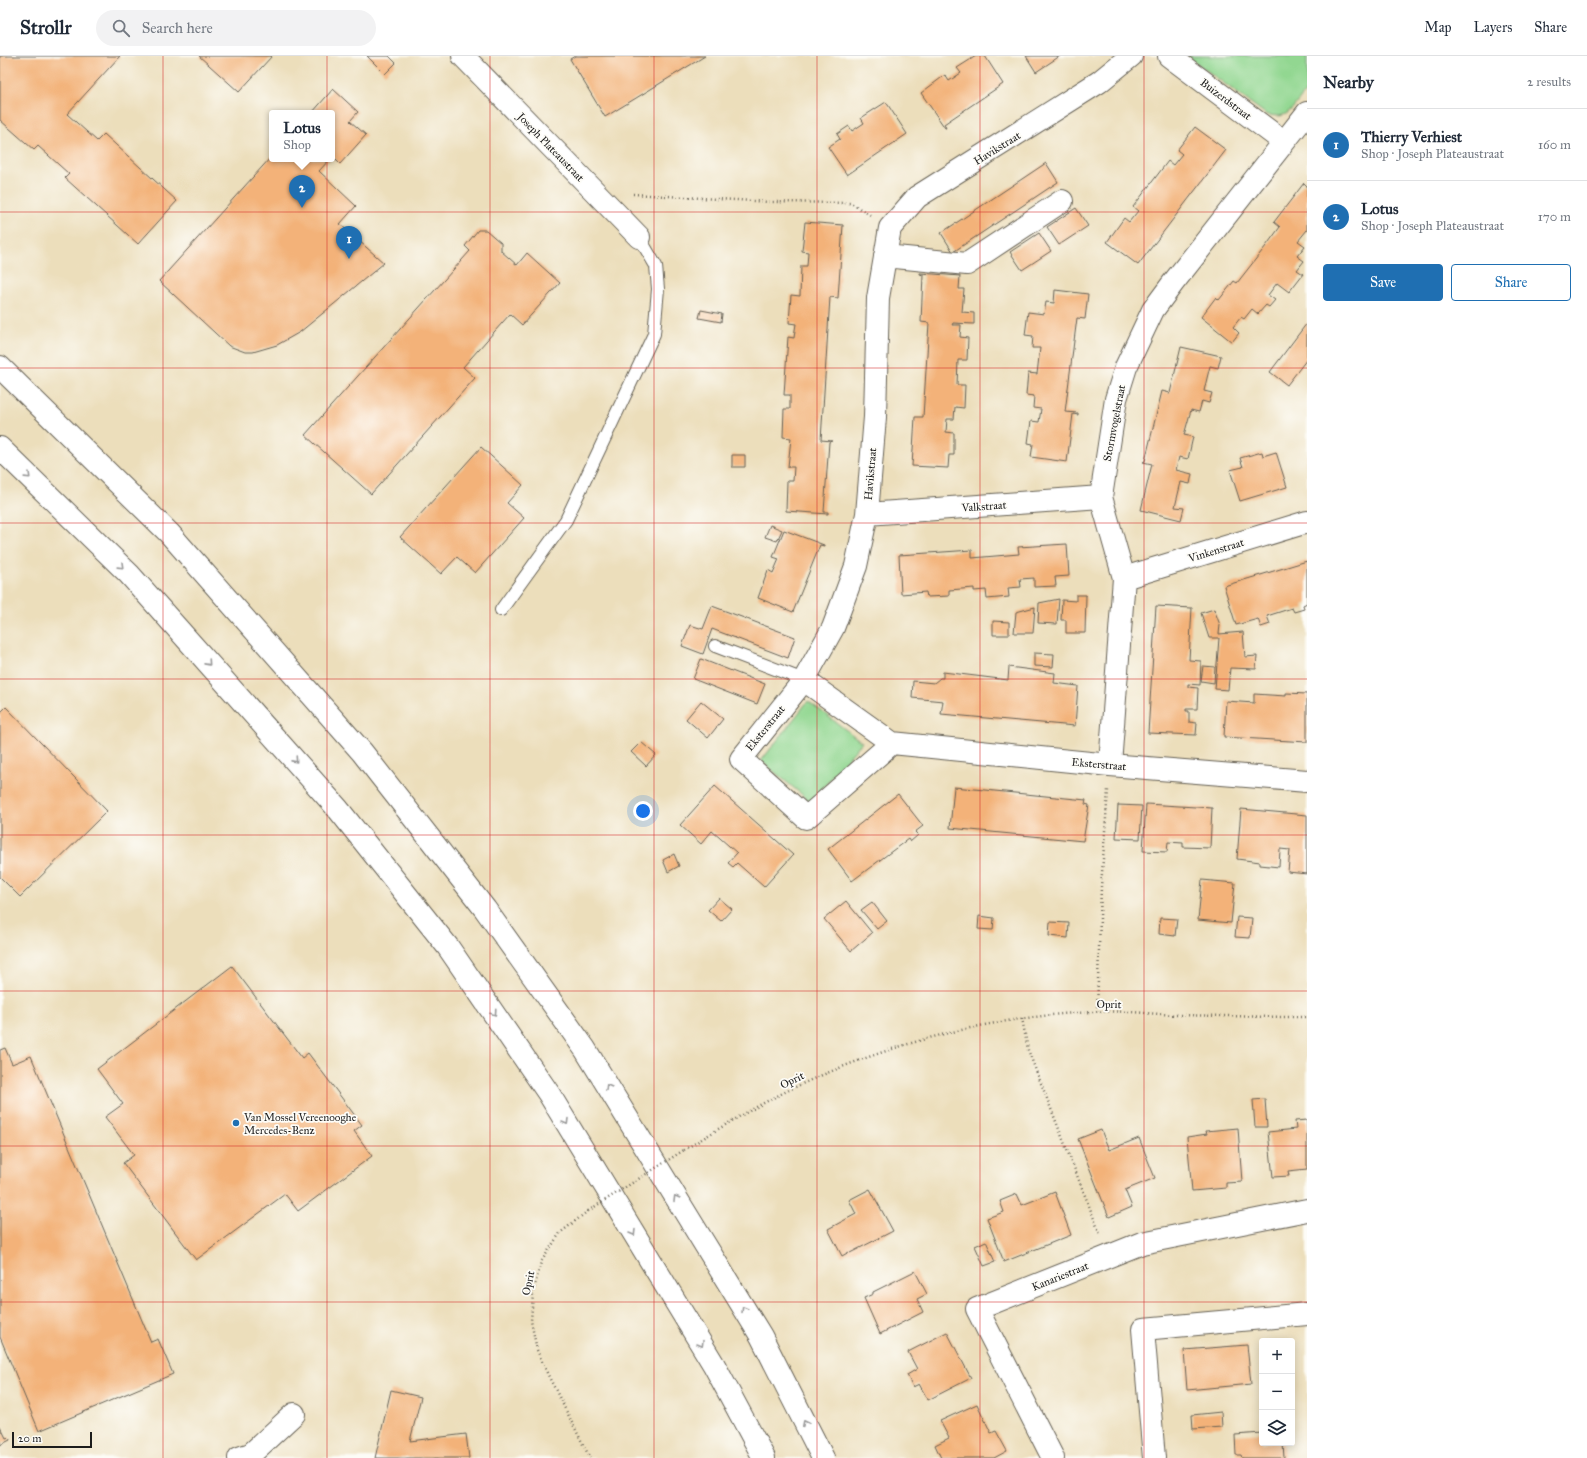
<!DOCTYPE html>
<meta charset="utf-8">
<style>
:root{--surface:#fff;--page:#f2f2f3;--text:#1f2937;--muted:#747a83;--line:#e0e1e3;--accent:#1f6fb2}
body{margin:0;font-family:"IM FELL Great Primer",serif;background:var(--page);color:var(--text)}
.controls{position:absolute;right:12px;bottom:12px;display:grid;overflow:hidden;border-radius:4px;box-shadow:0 2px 10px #0003}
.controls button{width:36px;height:36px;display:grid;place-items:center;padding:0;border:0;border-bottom:1px solid var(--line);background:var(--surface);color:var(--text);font:20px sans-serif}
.scale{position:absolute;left:12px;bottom:10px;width:80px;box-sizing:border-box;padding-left:4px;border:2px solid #1c1c1c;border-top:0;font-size:11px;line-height:14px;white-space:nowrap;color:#1c1c1c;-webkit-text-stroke:3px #fdfcf7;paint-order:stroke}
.you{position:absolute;left:643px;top:755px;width:14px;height:14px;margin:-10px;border:3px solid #fff;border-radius:50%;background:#1a73e8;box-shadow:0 0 0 6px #1a73e833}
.badge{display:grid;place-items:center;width:26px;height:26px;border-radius:50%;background:var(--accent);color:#fff;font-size:13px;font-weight:700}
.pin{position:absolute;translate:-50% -33px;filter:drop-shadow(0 1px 2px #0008)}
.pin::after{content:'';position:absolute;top:21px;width:14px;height:12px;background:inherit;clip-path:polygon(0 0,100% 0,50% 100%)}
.popup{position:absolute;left:269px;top:54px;width:66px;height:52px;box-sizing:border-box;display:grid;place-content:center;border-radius:4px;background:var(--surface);filter:drop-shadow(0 1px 3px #0005);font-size:13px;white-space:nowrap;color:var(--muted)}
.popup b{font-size:15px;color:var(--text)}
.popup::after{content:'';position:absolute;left:50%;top:100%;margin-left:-8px;border:8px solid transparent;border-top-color:var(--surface)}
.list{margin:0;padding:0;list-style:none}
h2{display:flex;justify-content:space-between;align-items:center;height:52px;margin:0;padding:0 16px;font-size:17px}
h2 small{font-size:13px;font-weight:400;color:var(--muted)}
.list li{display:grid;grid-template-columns:26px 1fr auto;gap:12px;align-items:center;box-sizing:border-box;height:72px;padding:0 16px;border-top:1px solid var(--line)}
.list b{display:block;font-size:15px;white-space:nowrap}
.list p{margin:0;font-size:13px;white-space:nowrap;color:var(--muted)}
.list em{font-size:13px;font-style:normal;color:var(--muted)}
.actions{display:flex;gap:8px;padding:12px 16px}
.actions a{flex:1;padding:9px 0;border:1px solid var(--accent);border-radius:4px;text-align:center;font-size:14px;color:var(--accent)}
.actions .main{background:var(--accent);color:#fff}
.icon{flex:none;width:22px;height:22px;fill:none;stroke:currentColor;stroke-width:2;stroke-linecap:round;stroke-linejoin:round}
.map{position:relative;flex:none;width:1307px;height:1402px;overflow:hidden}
header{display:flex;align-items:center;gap:24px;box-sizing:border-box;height:56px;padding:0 20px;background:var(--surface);border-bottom:1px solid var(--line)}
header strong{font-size:19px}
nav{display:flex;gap:22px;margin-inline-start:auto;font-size:14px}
.search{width:280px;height:36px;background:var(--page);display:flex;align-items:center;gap:10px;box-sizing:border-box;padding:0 14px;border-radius:22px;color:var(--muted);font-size:15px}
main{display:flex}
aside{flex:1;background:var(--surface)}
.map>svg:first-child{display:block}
</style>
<header>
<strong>Strollr</strong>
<div class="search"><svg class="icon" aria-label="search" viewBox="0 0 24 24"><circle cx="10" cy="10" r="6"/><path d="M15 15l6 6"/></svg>Search here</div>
<nav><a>Map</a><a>Layers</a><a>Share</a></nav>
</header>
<main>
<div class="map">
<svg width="1307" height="1402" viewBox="0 0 1307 1402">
<rect width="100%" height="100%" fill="#fdfcf7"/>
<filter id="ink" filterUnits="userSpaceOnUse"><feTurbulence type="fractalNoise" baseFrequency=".025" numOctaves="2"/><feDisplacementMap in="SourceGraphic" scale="8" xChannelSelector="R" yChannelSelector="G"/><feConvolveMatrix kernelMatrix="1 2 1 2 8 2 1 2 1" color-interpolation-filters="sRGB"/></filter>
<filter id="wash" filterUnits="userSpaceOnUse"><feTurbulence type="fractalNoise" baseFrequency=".012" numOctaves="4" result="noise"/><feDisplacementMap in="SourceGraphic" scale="16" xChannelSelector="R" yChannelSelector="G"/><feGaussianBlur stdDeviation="0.9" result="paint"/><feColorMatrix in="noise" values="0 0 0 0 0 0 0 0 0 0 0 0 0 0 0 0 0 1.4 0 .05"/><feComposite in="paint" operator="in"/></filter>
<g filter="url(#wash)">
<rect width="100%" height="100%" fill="#ecdebb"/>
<path fill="#92d791" stroke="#577a56" d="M1187 0H1307V34L1292 53 1286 58 1280 60 1267 59Z
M808 645 862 686 811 746 761 705Z"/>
<g id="blocks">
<path fill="#f3b279" d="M0 0H120L67 58 97 85 104 78 177 145 138 188 65 122 69 118 38 90 34 94 0 64Z
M199 0H272L239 36Z
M367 0H389L396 7 385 18Z
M575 0H705L605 61 570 3Z
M976 0H985L1003 28 944 68 946 72H945L921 37 945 19 949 25 961 17 957 12Z
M1026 0H1060L1036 16Z
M333 33 358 56 350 65 366 79 340 108 332 100V57H312Z
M886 46 907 78 847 119 828 91 840 83 837 78 849 70 852 75 864 67 861 62Z
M1195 71 1226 94 1138 209 1107 186 1124 162 1129 166 1138 155 1133 151 1168 105 1173 109 1182 98 1177 94Z
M272 100V103H330L319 115 356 150 340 168 384 207 300 276 277 289 253 296H245L229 290 159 225Z
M1046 107 1058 126 953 196 941 177Z
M1304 127 1307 130V174L1298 185 1305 190 1297 200 1304 205 1297 214 1303 218 1289 236 1277 227 1268 239 1275 244 1269 251 1266 249 1258 258 1252 253 1244 263 1241 261 1233 271 1239 277 1232 286 1201 261 1216 241 1219 244 1234 225 1237 227 1266 190 1280 171 1274 166Z
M1076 152 1088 170 1059 189 1047 171Z
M805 166 843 169 838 242 830 241 821 384 832 385 829 386 824 456H828V458L786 455 787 425H793L794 411H788L791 382 783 381 784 353H790V339H784L785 324 788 281 794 282 795 274 796 268 789 267 791 239 800 240 801 210H807L808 196 802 195Z
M478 174H486L501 187V195L517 209 527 197 560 227 522 269 510 258 463 311 475 322 371 438 305 379 470 195 465 190Z
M1039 177 1051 195 1022 214 1010 196Z
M920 217 960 220 959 233H964L962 256 974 257V268L953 267 952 269H961L960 281 968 282 967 304H958L957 329H965L964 352 955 351 954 363H947L946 376 954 377V399H949L948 412 912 410 915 361H923L929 267 921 266 923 219 920 218Z
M1055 234 1088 238 1085 263 1077 262 1074 285 1065 356 1078 357V359L1073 358 1067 406 1031 401 1033 388 1028 387 1031 365 1039 366 1041 353 1033 352 1034 340 1026 339 1028 317 1037 318 1040 292H1032L1033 280 1025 279 1028 256 1044 258 1046 246 1054 247Z
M701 254 722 258 721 266 699 262Z
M1307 267V303L1287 329 1270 316Z
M1181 291 1221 300 1218 312 1210 310 1207 322 1204 335 1212 337 1209 347 1202 345 1199 356 1191 354 1184 379 1193 381 1188 403 1179 401 1176 414 1192 418 1190 428 1181 426 1175 451 1184 452 1181 464 1141 454 1152 408 1143 406 1145 405 1162 335 1170 337Z
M481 391 523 429 507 447 524 462 475 517 457 501 441 518 400 481Z
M1262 396 1263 400 1276 396 1287 431 1240 445 1230 414 1243 411 1240 402Z
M732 399H745V411H732Z
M770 469 782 474 777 485 765 481Z
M784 474 824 489V490L820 489 793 556 758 542 768 514 773 517 779 503 773 501Z
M1067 488 1069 520 1055 521 1056 530 1034 531V522L1020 523 1021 531 1008 532 1009 541 987 543 986 534 974 535V532L949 534V540L927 541 926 536 901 538 899 499 972 494V502L1019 498 1018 491Z
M1307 505V547L1303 549 1304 553 1294 556 1292 552 1267 560 1270 568 1261 571 1258 563 1236 569 1224 530Z
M1076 539H1086L1085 577H1066V564H1061L1062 544 1076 545Z
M1059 543 1057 568 1038 567 1039 547Z
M712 550 795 581 788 602 712 573 703 598 682 590 690 569 703 573Z
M1156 550 1192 552 1189 604 1201 605 1200 629 1188 628V631L1198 632 1197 653H1186V655H1189V666L1197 667 1196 679 1148 677Z
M1035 551 1033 577H1014L1016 556Z
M1214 553 1220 569 1219 578 1243 576 1245 601 1257 600 1256 613 1230 612 1228 634 1215 633 1219 582H1209L1201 557Z
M993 565 1009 566V579H993Z
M1034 597 1054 598 1053 611 1034 610Z
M701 603 765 628 757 648 693 623Z
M1203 610 1215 611 1214 627 1201 625Z
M1009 611 1055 617 1054 627 1078 630 1075 670 941 658 943 645 912 642 913 625 934 627 940 622H943V616L1008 624Z
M1286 637 1307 638V686L1224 681 1226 645 1254 647V638L1286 640Z
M701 645 723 663 708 682 686 663Z
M6 651 107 755 20 841 0 821V657Z
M641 686 656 699 646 710 631 696Z
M715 730 793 799 764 831 737 807 733 811 728 807 737 797 712 775 701 788 680 769Z
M954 731 1086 744 1085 748 1089 749 1083 785 950 772Z
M898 738 923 770 915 776 918 779 910 786 908 783 852 825 828 793Z
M1146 748 1212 752 1210 792 1183 791V787L1168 786 1167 796 1143 795Z
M1118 749 1142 750 1140 783 1116 782Z
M1241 753 1307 759V818L1288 816 1290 794 1280 793 1279 811 1260 809V806L1237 803Z
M674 798 679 810 668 816 663 804Z
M1202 824 1235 827 1231 867 1198 864Z
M719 842 732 853 721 865 708 854Z
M846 845 872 877 851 895 824 863Z
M872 846 887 865 877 873 861 854Z
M979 860 994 862 993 874 978 873Z
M1237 861 1252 862 1250 882 1235 881Z
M1160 862 1177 863 1175 880 1159 878Z
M1050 866 1069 867 1068 882 1049 880Z
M232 910 302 1002 308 997 362 1069 354 1075 372 1100 298 1155 285 1138 196 1204 123 1107 134 1099 105 1061 123 1048 97 1013Z
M5 992 12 1008 31 1000 151 1286 158 1283 173 1318 39 1375 0 1281V994Z
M1265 1043 1267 1071H1255L1253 1044Z
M1307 1064V1113L1288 1115 1289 1120 1273 1121 1268 1076 1296 1073 1295 1065Z
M1238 1072 1242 1126 1226 1127V1132L1192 1135 1187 1081 1207 1078 1206 1075Z
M1101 1074 1109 1094 1139 1082 1155 1122 1125 1134 1132 1151 1109 1161 1078 1083Z
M870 1133 893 1175 850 1197 849 1196 842 1200 828 1173 856 1158 849 1144Z
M1055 1136 1071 1179 1004 1206 987 1162 1004 1156 1000 1145 1017 1138 1022 1149Z
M986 1185 995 1206 984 1210 975 1190Z
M915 1215 927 1238 917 1243 923 1256 880 1278 864 1242 873 1238V1236Z
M947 1276 971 1322 928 1344 919 1328 913 1331 907 1319 917 1313 908 1296Z
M1247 1289 1251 1328 1187 1334 1184 1294Z
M391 1334 421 1341 410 1385 466 1378 469 1402H375Z
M977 1348 991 1377 996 1375 1007 1395 994 1402H941L935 1389 949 1382 940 1365Z
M1221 1356 1222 1371 1193 1373 1192 1359Z
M0 1370 6 1382 9 1381 10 1384 0 1389Z
M1262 1377V1387H1283L1284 1402H1242L1241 1399H1236L1235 1379Z"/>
</g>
</g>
<g filter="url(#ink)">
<use href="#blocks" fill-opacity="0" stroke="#656054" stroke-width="1"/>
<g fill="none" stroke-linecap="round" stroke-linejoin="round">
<g stroke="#656054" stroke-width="14">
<path id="lane" d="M501 554 566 464 654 278 658 233 656 210 639 181
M715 590 804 624"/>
</g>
<g stroke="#656054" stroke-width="24">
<path id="street" d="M463 0 639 181
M1169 0 1284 86
M885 200 967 208 1062 145
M867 458 1101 441
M1124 522 1307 466
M804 624 892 687 806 762 741 703 804 624 833 572 856 510 867 458 875 361 878 242 890 172 917 141 1099 26 1131 0
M892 687 1110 709 1307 725
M1110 709 1124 522 1101 441 1116 343 1126 311 1153 254 1173 227 1307 57
M239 1402 251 1398 294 1358
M1053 1402 977 1253 1142 1187 1307 1154
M1154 1402 1143 1273 1307 1258"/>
</g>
<g stroke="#656054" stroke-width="24">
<path id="highway" d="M0 311 169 477 362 696 485 853 585 993 761 1280 823 1402
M0 392 129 518 338 753 448 891 549 1038 714 1309 764 1402"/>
</g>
<path stroke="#656054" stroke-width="2.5" stroke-dasharray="1 3" stroke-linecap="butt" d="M633 138 770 146 851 147 870 159
M1097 955 1101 831 1108 734
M1022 962 1028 994 1100 1178
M684 1094C723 1070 762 1046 804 1027 895 986 995 960 1094 956 1122 954 1151 958 1179 959 1222 960 1264 961 1307 961
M588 1155 560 1177 541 1206 533 1237 531 1265 537 1294 548 1319 590 1402"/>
<use href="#lane" stroke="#fff" stroke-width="12"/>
<use href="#street" stroke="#fff" stroke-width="22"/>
<use href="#highway" stroke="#fff" stroke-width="22"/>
<path stroke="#656054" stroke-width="2.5" stroke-dasharray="1 3" stroke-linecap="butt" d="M588 1155 684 1094"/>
</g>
<defs><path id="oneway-chevron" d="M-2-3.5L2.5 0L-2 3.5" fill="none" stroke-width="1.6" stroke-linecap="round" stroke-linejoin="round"/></defs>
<g stroke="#999">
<use href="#oneway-chevron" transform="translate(28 420) rotate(44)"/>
<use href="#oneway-chevron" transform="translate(121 510) rotate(44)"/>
<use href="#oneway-chevron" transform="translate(208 607) rotate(48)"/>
<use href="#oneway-chevron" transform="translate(295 704) rotate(48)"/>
<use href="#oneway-chevron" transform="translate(494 957) rotate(56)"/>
<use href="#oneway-chevron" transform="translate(608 1031) rotate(-121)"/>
<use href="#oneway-chevron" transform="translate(566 1066) rotate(59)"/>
<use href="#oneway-chevron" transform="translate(676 1142) rotate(-121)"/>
<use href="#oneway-chevron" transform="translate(633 1177) rotate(59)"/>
<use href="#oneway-chevron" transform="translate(744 1253) rotate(-121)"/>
<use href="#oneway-chevron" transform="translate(701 1288) rotate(59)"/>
<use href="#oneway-chevron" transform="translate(805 1367) rotate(-117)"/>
</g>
</g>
<path fill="none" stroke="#d62828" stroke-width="1" stroke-opacity="0.55" d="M163 0V1402M327 0V1402M490 0V1402M654 0V1402M817 0V1402M980 0V1402M1144 0V1402M0 156H1307M0 312H1307M0 467H1307M0 623H1307M0 779H1307M0 935H1307M0 1090H1307M0 1246H1307"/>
<circle fill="#1f6fb2" stroke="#fdfcf7" stroke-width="1.5" cx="236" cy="1067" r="4"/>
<g text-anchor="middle" stroke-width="3.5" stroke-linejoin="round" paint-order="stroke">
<g font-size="11" fill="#1c1c1c" stroke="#fdfcf7">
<text transform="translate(1226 43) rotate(37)" y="4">Buizerdstraat</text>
<text transform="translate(551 91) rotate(46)" y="4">Joseph Plateaustraat</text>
<text transform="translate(997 92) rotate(-32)" y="4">Havikstraat</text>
<text transform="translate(1114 367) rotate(-79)" y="4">Stormvogelstraat</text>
<text transform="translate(870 418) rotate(-85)" y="4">Havikstraat</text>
<text transform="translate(984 450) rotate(-4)" y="4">Valkstraat</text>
<text transform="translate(1216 494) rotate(-17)" y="4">Vinkenstraat</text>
<text transform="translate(765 672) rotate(-51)" y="4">Eksterstraat</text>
<text transform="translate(1099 708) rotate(5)" y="4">Eksterstraat</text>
<text transform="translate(1109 948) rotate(1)" y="4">Oprit</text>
<text transform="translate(792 1024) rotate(-26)" y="4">Oprit</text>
<text transform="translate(1060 1220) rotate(-22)" y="4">Kanariestraat</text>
<text transform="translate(528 1227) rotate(-78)" y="4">Oprit</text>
</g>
<g font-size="11" fill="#1c1c1c" stroke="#fdfcf7" text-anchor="start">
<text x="244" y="1065">Van Mossel Vereenooghe<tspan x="244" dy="13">Mercedes-Benz</tspan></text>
</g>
</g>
</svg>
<div class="controls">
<button>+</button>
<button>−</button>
<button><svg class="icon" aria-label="layers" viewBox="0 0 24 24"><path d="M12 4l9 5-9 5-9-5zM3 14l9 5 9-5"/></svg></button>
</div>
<div class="scale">20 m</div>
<div class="you"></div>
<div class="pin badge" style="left:349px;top:203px">1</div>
<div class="pin badge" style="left:302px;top:152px">2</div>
<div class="popup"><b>Lotus</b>Shop</div>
</div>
<aside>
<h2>Nearby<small>2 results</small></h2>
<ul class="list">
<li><span class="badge">1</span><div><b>Thierry Verhiest</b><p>Shop · Joseph Plateaustraat</p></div><em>160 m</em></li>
<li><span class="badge">2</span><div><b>Lotus</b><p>Shop · Joseph Plateaustraat</p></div><em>170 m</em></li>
</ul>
<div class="actions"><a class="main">Save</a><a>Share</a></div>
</aside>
</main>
